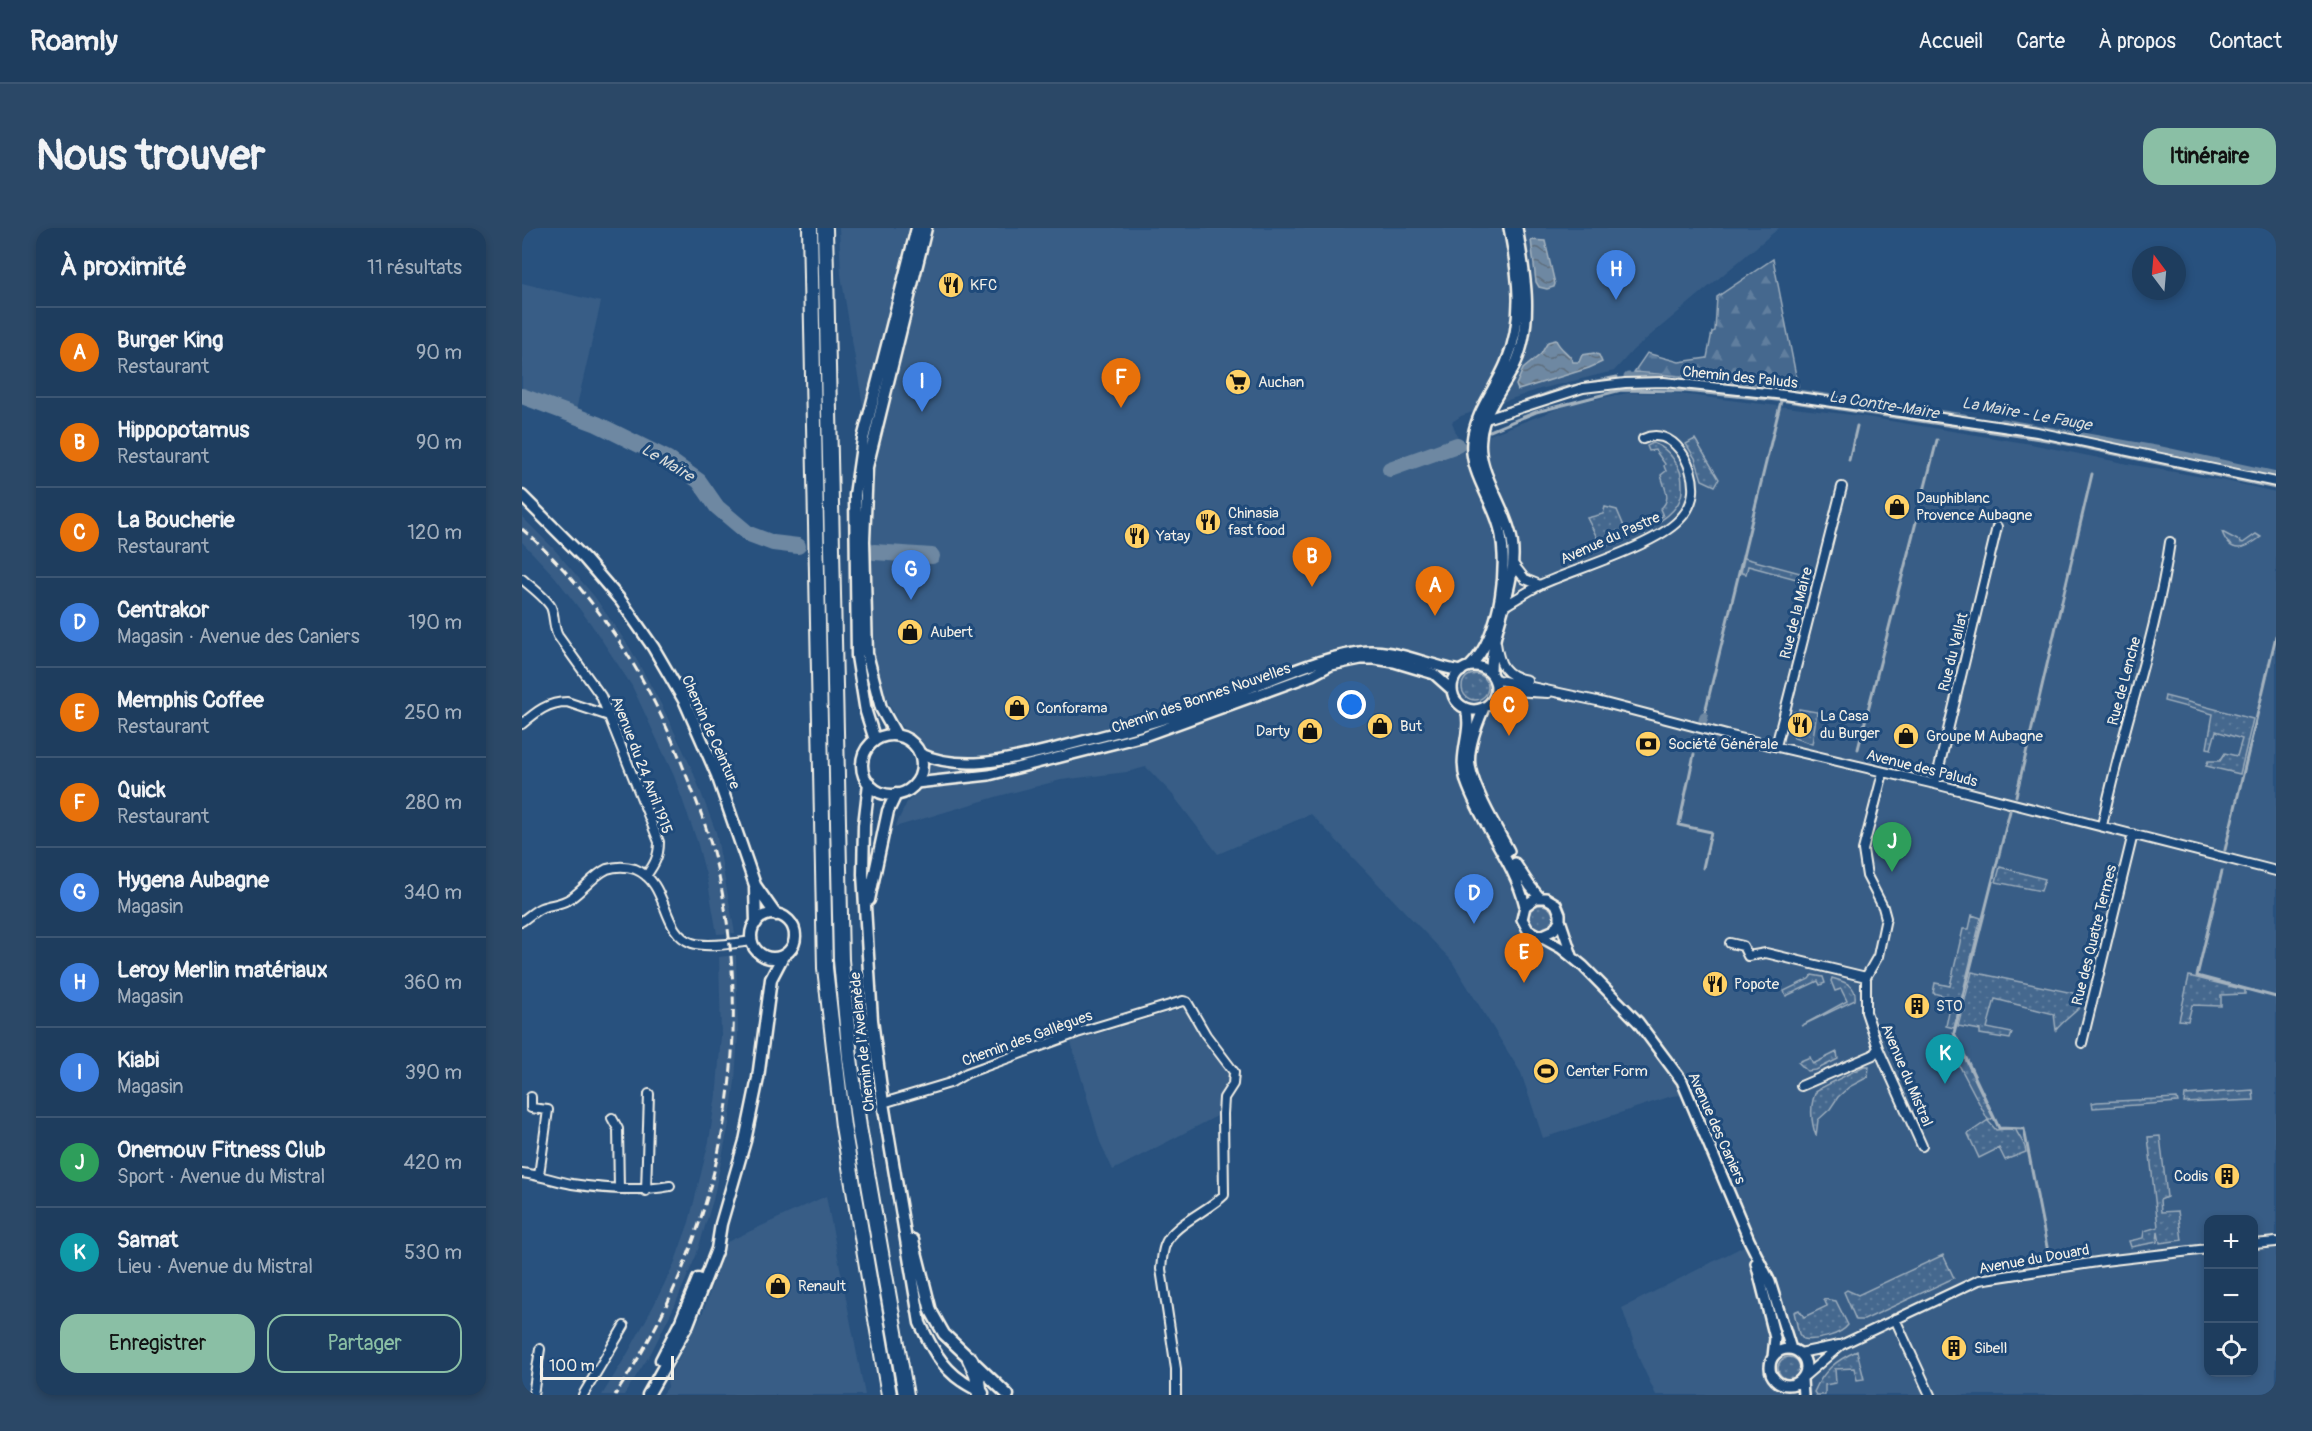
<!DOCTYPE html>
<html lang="fr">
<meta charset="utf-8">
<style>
:root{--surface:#1e3d5e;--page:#2b4867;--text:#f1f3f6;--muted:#a1aebc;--line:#3c5673;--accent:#8abfa5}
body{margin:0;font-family:Pangolin,sans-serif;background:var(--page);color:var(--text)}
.controls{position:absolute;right:18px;bottom:18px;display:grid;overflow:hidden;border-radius:12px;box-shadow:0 3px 9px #0003}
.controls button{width:54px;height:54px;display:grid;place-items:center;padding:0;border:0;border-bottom:2px solid var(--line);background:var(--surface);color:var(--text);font:30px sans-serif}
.compass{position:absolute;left:1610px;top:18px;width:54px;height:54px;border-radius:50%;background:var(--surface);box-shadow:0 3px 9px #0003;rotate:344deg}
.scale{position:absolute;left:18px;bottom:15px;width:134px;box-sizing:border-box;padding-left:6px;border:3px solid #f4f1e8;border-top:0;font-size:16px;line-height:21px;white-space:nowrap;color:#f4f1e8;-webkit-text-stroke:4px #1f4a7a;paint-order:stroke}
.you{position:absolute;left:830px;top:477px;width:21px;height:21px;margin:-15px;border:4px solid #fff;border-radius:50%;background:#1a73e8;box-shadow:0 0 0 9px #1a73e833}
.badge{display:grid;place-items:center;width:39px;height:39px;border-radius:50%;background:var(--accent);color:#fff;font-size:20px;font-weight:700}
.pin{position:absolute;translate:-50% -50px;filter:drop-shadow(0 2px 3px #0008)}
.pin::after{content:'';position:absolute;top:32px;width:21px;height:18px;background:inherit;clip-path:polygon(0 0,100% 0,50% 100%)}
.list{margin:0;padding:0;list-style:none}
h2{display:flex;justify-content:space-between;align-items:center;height:78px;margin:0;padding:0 24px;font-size:26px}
h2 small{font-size:20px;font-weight:400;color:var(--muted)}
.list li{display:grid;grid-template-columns:39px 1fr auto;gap:18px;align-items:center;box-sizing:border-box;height:90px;padding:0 24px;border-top:2px solid var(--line)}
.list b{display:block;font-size:22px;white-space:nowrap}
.list p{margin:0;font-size:20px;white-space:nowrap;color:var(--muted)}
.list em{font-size:20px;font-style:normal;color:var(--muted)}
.actions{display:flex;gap:12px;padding:18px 24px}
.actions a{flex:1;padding:14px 0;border:2px solid var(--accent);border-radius:18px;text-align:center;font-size:21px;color:var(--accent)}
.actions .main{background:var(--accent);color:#111}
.icon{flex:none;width:33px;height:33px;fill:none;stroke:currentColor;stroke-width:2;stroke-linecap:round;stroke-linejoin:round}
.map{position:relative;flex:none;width:1754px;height:1167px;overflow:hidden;border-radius:18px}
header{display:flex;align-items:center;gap:36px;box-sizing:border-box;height:84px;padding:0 30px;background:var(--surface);border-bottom:2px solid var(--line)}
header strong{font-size:28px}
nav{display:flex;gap:33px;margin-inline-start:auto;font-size:21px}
.intro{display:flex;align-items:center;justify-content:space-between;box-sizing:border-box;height:144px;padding:0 36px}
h1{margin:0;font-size:42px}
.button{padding:15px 27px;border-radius:18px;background:var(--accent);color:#111;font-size:21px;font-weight:700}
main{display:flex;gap:36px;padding:0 36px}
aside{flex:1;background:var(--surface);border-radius:18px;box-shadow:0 3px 9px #0003}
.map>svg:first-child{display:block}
</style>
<header>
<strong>Roamly</strong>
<nav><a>Accueil</a><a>Carte</a><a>À propos</a><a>Contact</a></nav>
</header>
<div class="intro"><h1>Nous trouver</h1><a class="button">Itinéraire</a></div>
<main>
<aside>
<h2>À proximité<small>11 résultats</small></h2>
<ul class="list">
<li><span class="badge" style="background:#e8710a">A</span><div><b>Burger King</b><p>Restaurant</p></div><em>90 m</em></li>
<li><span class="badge" style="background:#e8710a">B</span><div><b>Hippopotamus</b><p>Restaurant</p></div><em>90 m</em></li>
<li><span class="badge" style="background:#e8710a">C</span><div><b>La Boucherie</b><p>Restaurant</p></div><em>120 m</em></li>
<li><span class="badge" style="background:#3f7fe0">D</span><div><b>Centrakor</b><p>Magasin · Avenue des Caniers</p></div><em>190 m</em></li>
<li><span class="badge" style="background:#e8710a">E</span><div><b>Memphis Coffee</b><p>Restaurant</p></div><em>250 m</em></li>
<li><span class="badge" style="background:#e8710a">F</span><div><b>Quick</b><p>Restaurant</p></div><em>280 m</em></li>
<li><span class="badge" style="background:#3f7fe0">G</span><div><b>Hygena Aubagne</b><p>Magasin</p></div><em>340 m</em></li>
<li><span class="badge" style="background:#3f7fe0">H</span><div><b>Leroy Merlin matériaux</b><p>Magasin</p></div><em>360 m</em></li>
<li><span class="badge" style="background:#3f7fe0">I</span><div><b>Kiabi</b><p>Magasin</p></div><em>390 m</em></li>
<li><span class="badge" style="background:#2e9e5b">J</span><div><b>Onemouv Fitness Club</b><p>Sport · Avenue du Mistral</p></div><em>420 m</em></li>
<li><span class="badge" style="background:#0f9aa8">K</span><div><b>Samat</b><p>Lieu · Avenue du Mistral</p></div><em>530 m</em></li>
</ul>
<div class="actions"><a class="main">Enregistrer</a><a>Partager</a></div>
</aside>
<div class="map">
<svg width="1754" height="1167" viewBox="0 0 1754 1167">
<defs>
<pattern id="grass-dots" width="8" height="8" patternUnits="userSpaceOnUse" patternTransform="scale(1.5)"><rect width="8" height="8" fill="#45688e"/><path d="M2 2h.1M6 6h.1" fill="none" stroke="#607e9e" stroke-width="1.8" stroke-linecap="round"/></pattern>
<pattern id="forest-firs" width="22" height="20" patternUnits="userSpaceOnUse" patternTransform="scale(1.5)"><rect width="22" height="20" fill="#45688e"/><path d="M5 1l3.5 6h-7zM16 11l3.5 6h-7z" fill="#607e9e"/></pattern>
<pattern id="water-waves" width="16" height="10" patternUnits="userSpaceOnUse" patternTransform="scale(1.5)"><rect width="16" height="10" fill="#6e88a2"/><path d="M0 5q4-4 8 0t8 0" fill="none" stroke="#5f6e7d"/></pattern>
</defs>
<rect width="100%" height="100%" fill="#28517e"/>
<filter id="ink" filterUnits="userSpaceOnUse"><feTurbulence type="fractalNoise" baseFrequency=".0167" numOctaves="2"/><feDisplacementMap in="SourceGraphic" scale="12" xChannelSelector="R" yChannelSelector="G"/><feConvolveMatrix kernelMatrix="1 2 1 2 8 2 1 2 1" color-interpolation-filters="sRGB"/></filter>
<g filter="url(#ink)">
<path fill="#375d86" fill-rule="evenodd" d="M317 0H1257L1111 122 1092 143 1018 161 939 188 930 194 939 218 1048 176 1106 165H1149L1338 188 1509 216 1606 236 1704 253 1754 264V1167H1134L1118 1133 1100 1080 1222 1018 1160 867 1150 868 1021 910 999 845 929 732 789 586 696 626 650 566 624 539 605 544 539 552 477 568 373 599 385 574 401 560 403 520 377 496 361 463 352 436 348 364 351 238 319 47ZM1686 992H1732V1144H1686Z
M0 55 79 74 54 182 0 161Z
M0 289 32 321 72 368 108 420 140 478 170 541 194 604 213 705 195 706 186 655 175 613 152 548 110 458 69 396 33 349 0 314Z
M214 727 216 805 213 853 207 896 191 972 174 1028 153 1077 129 1125 102 1167H80L107 1123 132 1077 152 1036 167 994 187 913 195 860 199 807 197 729Z
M665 779 709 844V851L697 887 591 942 578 914 549 814Z
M304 968 343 1167H140L146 1159 145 1152 181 1084 205 1014Z"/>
<path fill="url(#grass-dots)" stroke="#9cacbb" stroke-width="1.5" d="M1173 211 1197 251 1193 258 1180 252 1173 230 1164 216Z
M1131 215C1143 219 1152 230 1157 241 1160 246 1160 252 1160 259 1162 294 1105 307 1080 319L1065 290 1081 286 1083 279 1095 282 1104 303 1141 288 1138 281C1151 271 1142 260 1139 247L1144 243 1142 238 1143 236 1133 222 1127 223 1125 218Z
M1700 304 1721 315 1734 306 1739 309C1723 321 1709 328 1700 304Z
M1222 330 1282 346V353L1226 338 1224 346 1219 345Z
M940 459a13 13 0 1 1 26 0a13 13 0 1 1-26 0Z
M1643 468 1731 491 1718 546 1684 538 1686 533H1698L1703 525 1715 528 1720 511 1694 503 1689 521 1685 520 1691 486 1642 473Z
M1277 481 1295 484 1290 516 1272 510 1269 502 1272 484H1277Z
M1478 639 1523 651 1519 663 1474 654Z
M1007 689a12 12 0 1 1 24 0a12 12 0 1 1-24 0Z
M1450 687 1459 690 1432 800 1424 798 1430 770 1411 765 1413 755 1428 758 1441 701H1447Z
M1450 744 1561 767V776C1552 786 1542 792 1534 802L1532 786 1473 771 1465 800 1490 805 1488 811 1458 806V802L1436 798Z
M1290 747 1301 749 1303 755 1298 757 1296 753 1264 768 1262 763 1287 751Z
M1667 748 1723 762V766L1699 767V778L1670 777 1666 793 1657 792Z
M1310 750C1323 754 1335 757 1333 772L1279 798 1325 773 1319 761 1313 763 1309 753Z
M1432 808 1471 890 1466 893 1474 902 1493 900C1497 910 1503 914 1504 924L1483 932 1477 920 1457 930 1446 906 1466 892 1424 812Z
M1315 824 1316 831 1294 842 1285 843 1276 834 1288 829 1291 836Z
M1342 838H1347L1346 849 1327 859 1316 869 1308 881 1296 892 1294 908C1289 894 1287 875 1295 862Z
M1731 862 1732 872 1662 875 1663 867Z
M1655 870 1656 874 1571 880 1570 875 1575 874Z
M1638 908 1645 969 1638 972 1639 984 1656 983 1660 1012 1638 1015 1636 1004 1635 1014 1609 1019 1607 1013 1621 1010 1622 1003 1636 999 1626 909Z
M1421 1027 1432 1050 1342 1092H1334L1322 1064 1325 1062 1336 1067Z
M1302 1071 1314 1073 1326 1097C1318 1108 1293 1113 1281 1111L1277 1106 1272 1084 1277 1082 1282 1089 1305 1078Z
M1335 1123 1342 1151 1335 1152 1332 1140 1313 1141 1314 1155 1303 1157V1167H1294L1292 1164C1301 1143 1314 1132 1335 1123Z
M1256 1140a11 11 0 1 1 22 0a11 11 0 1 1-22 0Z"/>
<path fill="url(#forest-firs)" stroke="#9cacbb" stroke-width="1.5" d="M1251 31 1276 158 1112 144 1125 125 1157 134 1185 130 1190 104 1193 103 1195 69Z"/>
<path fill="url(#water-waves)" stroke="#a4b2be" stroke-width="1.5" d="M1009 12 1023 13 1033 56 1032 59 1025 61 1017 59 1014 54Z
M1034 112C1038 122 1048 125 1051 134H1057L1060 127 1072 125 1077 127 1080 134 1067 140 996 162 994 157 1001 141 1019 126 1026 114Z"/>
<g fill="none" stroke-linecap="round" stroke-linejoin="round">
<path stroke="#a4b2be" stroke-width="3" d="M993 177 1041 160 1095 149
M968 203 1014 184 1099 162 1163 163 1265 173 1531 213 1754 260
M1327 232 1335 198
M1182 488 1259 173
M1336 521 1415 212
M1172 526 1157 597 1189 604 1181 640
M1494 568 1570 246
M1488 583 1432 805 1477 900 1502 901 1527 1029
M1703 622 1754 408
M1700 643 1675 748 1754 769"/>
<path stroke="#6e88a2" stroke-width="9" d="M1106 149 1139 151
M1156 152 1228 159 1442 190
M1480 195 1639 223 1754 248
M1181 492 1182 488"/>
<path stroke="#6e88a2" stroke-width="16" d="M0 168 75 196 146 231 177 253 195 279 227 306 251 315 276 318
M868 241 935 217
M352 324 410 328"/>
<g stroke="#f4f1e8" stroke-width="12">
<path id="minor" d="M964 191 1061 160 1103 155 1142 154 1263 167 1515 204 1754 254
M992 337 1003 351 1018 357
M0 351C9 359 23 369 29 379 33 388 31 399 36 408L79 468 137 614C137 629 132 637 124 648
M984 377C996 370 1008 362 1020 356 1054 341 1134 317 1157 292 1165 284 1170 275 1171 264 1173 237 1151 197 1121 211
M974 415C977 436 982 448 1005 452
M972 451 1075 473 1205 507 1413 556 1754 643
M971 472 988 463 1026 465
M0 496C14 484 26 474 45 474L87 488
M1254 518 1320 259
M1361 545 1341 622 1345 648 1361 679 1364 690 1356 728 1344 749V784L1356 820 1400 918
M1413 556 1475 299
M1580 598C1599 503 1634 411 1648 314
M0 693C6 689 12 683 19 680 29 676 39 677 49 670 61 662 72 647 85 641 94 638 104 638 113 641 148 655 138 704 170 715 185 720 214 715 230 713
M1208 715 1221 718 1226 728 1244 725 1344 749
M1560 815 1611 606
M1279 858 1351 827 1356 820
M9 869V880L26 882 17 947
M361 875 428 855 445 845 555 805 661 773 665 774 684 807 712 844 711 856 702 870 701 886 702 967C686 983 650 997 643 1017 640 1025 640 1033 639 1041L654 1141V1167
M90 890 96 901 97 961
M0 945C17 947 33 953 50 956 83 961 116 964 148 958
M124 963 127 866
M1732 1016 1754 1014
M1373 1091 1408 1167
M1278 1125 1317 1117
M1284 1147 1319 1117 1457 1052 1582 1033 1686 1021
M11 1167 18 1121
M61 1167 102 1098"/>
</g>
<g stroke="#f4f1e8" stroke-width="14">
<path id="tertiary" d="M948 438C979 409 989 331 975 292 967 268 947 240 950 214 953 184 973 162 984 135 1003 90 996 46 987 0
M930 460a22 22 0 1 1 44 0a22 22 0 1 1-44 0Z
M969 446C968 400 997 359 990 312 984 277 954 244 959 209 961 184 981 160 992 139 1013 95 1003 45 995 0
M962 480C955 496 945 520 948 538 952 562 975 601 987 623
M944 481C951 505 935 526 944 553 959 597 992 633 1003 678
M397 525C441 545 489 531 534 520 585 507 637 494 687 476 734 459 787 432 837 424 867 418 907 438 939 443
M394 555 467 547 622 508 790 447 809 437 839 431H853L872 434 912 446 930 462
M993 635 1008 658 1018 670
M1038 692 1050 728
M1015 707H1021L1032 702 1038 692V686L1034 676 1024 670H1014L1003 678 1000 691 1006 702 1039 720 1061 738 1116 794 1160 853 1227 1012 1248 1054 1269 1121
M1234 1035 1253 1110 1251 1129
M1248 1139a18 18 0 1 1 36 0a18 18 0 1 1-36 0Z
M1280 1152 1281 1167"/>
</g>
<g stroke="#f4f1e8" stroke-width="15">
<path id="secondary" d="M0 268 63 331 99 373 131 419 163 474 195 547 233 657 254 687
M374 507 359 480 345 426 342 313 345 239 404 0
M340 537a30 30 0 1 1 60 0a30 30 0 1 1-60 0Z
M353 512 344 484 335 428 333 267 341 211 395 0
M347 555 342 597 341 646 350 792 361 875 398 1095C408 1117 419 1139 440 1153 447 1158 454 1161 461 1165
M233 660 234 695
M347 672 366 583 374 566
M229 708a22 22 0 1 1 44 0a22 22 0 1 1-44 0Z
M391 1012 409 1083 422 1106 486 1167
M139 1132 159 1093 176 1051
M126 1167 166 1096 195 1021 199 996 223 913 236 850 249 751 261 728"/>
</g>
<g stroke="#f4f1e8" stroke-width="18">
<path id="motorway" d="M288 0 303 740 321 898 367 1167
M303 0 319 732 328 830 337 899 384 1167
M448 1131 455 1146 458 1167"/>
</g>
<use href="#minor" stroke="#1f4a7a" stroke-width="8"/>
<use href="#tertiary" stroke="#1f4a7a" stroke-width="9"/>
<use href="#secondary" stroke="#1f4a7a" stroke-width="10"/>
<use href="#motorway" stroke="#1f4a7a" stroke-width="14"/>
<path stroke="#f4f1e8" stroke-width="3" stroke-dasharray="9 4.5" stroke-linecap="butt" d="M0 301C73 364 129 453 163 544 173 569 183 594 190 620 240 806 200 1009 93 1167"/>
</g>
</g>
<defs>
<g id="restaurant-disc" transform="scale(1.35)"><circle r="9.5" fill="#ffd166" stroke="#1f4a7a"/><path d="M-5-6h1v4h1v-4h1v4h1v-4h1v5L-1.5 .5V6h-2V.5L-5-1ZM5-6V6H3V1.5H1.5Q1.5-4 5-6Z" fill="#111"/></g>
<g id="supermarket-disc" transform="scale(1.35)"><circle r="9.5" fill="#ffd166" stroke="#1f4a7a"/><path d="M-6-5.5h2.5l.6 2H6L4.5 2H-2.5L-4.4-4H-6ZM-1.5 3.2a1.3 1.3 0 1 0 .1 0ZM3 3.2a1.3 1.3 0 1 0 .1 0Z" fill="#111"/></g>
<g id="shop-disc" transform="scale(1.35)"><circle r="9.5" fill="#ffd166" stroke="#1f4a7a"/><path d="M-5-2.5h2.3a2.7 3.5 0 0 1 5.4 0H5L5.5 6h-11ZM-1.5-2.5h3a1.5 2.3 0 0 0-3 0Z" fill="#111"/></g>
<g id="bank-disc" transform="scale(1.35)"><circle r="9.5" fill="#ffd166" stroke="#1f4a7a"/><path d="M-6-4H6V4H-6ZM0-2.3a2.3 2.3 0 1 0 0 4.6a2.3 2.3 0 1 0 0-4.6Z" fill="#111"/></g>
<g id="building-disc" transform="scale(1.35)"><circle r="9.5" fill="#ffd166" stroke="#1f4a7a"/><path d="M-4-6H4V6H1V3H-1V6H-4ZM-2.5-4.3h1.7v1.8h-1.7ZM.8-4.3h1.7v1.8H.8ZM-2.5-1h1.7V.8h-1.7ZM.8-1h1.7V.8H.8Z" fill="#111"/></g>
<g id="stadium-disc" transform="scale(1.35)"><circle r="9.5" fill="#ffd166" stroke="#1f4a7a"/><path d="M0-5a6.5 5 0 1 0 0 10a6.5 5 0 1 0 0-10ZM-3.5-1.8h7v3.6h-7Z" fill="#111"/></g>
</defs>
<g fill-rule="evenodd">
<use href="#restaurant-disc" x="429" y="57"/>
<use href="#supermarket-disc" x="716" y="154"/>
<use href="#shop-disc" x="1375" y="279"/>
<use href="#restaurant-disc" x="686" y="294"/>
<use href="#restaurant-disc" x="615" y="308"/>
<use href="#shop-disc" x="388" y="404"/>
<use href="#shop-disc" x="495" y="480"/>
<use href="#restaurant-disc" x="1278" y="497"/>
<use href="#shop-disc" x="858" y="498"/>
<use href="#shop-disc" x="788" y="503"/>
<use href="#shop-disc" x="1384" y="508"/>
<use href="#bank-disc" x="1126" y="516"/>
<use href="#restaurant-disc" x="1193" y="756"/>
<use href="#building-disc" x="1395" y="778"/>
<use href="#stadium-disc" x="1024" y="843"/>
<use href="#building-disc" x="1705" y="948"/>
<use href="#shop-disc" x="256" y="1058"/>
<use href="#building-disc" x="1432" y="1120"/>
</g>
<g text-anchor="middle" stroke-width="6" stroke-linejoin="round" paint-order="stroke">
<g font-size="15" fill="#f4f1e8" stroke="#1f4a7a" text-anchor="start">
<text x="448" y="62">KFC</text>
<text x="736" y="159">Auchan</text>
<text x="1394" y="275">Dauphiblanc<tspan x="1394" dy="17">Provence Aubagne</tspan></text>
<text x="706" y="290">Chinasia<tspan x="706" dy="17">fast food</tspan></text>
<text x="634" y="313">Yatay</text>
<text x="408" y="409">Aubert</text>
<text x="514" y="485">Conforama</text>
<text x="1298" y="493">La Casa<tspan x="1298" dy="17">du Burger</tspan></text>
<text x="878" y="503">But</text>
<text x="768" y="508" text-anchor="end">Darty</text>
<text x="1404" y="513">Groupe M Aubagne</text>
<text x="1146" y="521">Société Générale</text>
<text x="1212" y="761">Popote</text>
<text x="1414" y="783">STO</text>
<text x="1044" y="848">Center Form</text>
<text x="1686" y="953" text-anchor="end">Codis</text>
<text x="276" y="1063">Renault</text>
<text x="1452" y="1125">Sibell</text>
</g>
<g font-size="15" fill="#f4f1e8" stroke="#1f4a7a">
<text transform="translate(1218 149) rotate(6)" y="5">Chemin des Paluds</text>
<text transform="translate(1088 310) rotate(-24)" y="5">Avenue du Pastre</text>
<text transform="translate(1274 385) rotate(-76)" y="5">Rue de la Maïre</text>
<text transform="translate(1431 424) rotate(-76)" y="5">Rue du Vallat</text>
<text transform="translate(1602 453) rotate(-75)" y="5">Rue de Lenche</text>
<text transform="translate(679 470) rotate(-19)" y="5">Chemin des Bonnes Nouvelles</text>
<text transform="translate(189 504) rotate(66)" y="5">Chemin de Ceinture</text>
<text transform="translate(120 537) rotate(69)" y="5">Avenue du 24 Avril 1915</text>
<text transform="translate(1400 540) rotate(14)" y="5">Avenue des Paluds</text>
<text transform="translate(1572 707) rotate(-76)" y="5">Rue des Quatre Termes</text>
<text transform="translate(505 810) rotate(-20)" y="5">Chemin des Gallègues</text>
<text transform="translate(340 814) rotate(-96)" y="5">Chemin de l'Avelanède</text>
<text transform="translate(1385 847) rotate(67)" y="5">Avenue du Mistral</text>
<text transform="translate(1195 900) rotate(66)" y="5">Avenue des Caniers</text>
<text transform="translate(1512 1031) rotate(-10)" y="5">Avenue du Douard</text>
</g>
<g font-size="16" font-style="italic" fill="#d9dcda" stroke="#1f4a7a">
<text transform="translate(1362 176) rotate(9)" y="6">La Contre-Maïre</text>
<text transform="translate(1505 185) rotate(10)" y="6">La Maïre - Le Fauge</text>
<text transform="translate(146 234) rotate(31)" y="6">Le Maïre</text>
</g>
</g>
</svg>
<div class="controls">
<button>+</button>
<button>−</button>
<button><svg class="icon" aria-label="locate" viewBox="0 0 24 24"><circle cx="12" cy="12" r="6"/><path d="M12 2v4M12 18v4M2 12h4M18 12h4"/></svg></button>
</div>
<svg class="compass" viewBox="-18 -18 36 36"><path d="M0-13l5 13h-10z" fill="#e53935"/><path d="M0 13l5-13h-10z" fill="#a1aebc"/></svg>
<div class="scale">100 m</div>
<div class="you"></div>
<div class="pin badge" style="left:913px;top:388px;background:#e8710a">A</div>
<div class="pin badge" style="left:790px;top:359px;background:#e8710a">B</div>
<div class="pin badge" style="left:987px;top:508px;background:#e8710a">C</div>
<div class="pin badge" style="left:952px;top:696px;background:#3f7fe0">D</div>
<div class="pin badge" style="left:1002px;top:755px;background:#e8710a">E</div>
<div class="pin badge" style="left:599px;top:180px;background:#e8710a">F</div>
<div class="pin badge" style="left:389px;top:372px;background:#3f7fe0">G</div>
<div class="pin badge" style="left:1094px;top:72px;background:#3f7fe0">H</div>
<div class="pin badge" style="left:400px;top:184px;background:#3f7fe0">I</div>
<div class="pin badge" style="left:1370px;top:644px;background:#2e9e5b">J</div>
<div class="pin badge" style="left:1423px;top:856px;background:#0f9aa8">K</div>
</div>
</main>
